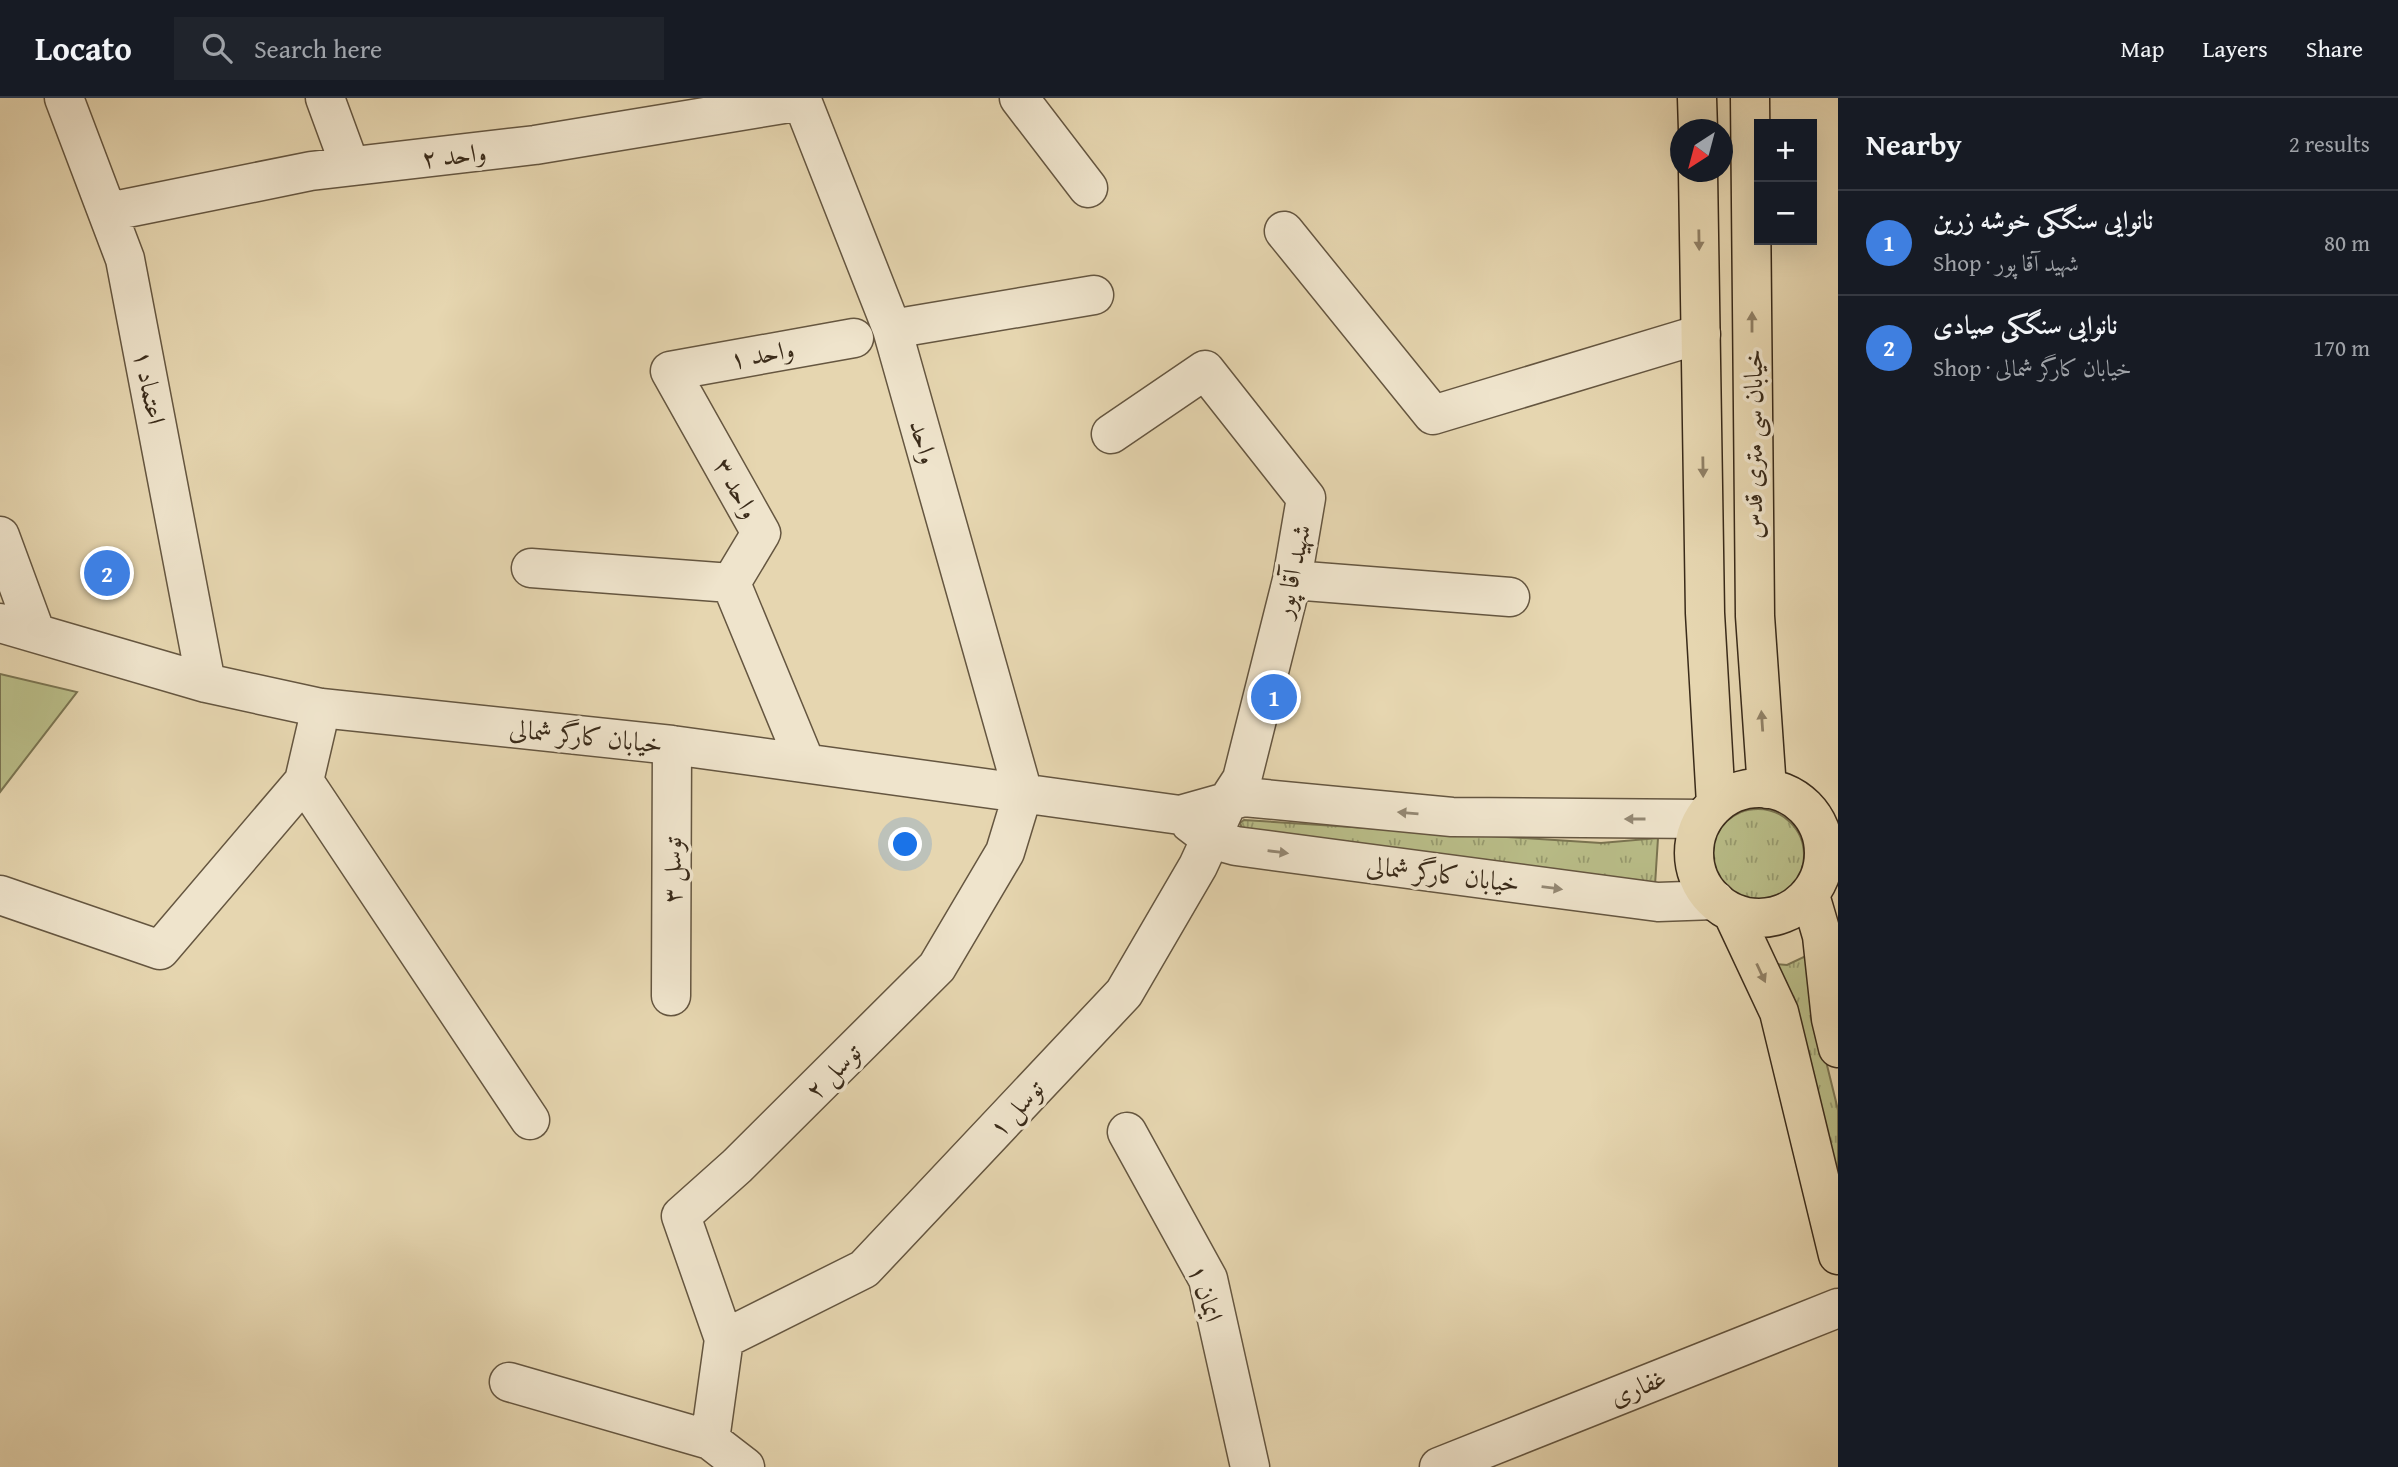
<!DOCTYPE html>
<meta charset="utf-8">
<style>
:root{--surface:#171b24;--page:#20242c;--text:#f1f3f6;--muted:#9ea1a6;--line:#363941;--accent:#c59692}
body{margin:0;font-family:"Gentium Book Plus",Amiri,serif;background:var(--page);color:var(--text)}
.controls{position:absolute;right:21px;top:21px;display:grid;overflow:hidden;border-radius:0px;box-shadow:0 7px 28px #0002}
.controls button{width:63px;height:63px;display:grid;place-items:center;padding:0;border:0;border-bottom:2px solid var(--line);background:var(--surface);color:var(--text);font:35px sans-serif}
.compass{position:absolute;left:1670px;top:21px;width:63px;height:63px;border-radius:50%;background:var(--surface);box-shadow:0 7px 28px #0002;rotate:216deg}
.you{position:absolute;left:906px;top:747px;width:24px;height:24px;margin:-18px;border:5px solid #fff;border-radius:50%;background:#1a73e8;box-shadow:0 0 0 10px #1a73e833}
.badge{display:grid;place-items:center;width:46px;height:46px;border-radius:50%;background:var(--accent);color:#fff;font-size:23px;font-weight:700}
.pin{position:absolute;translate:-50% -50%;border:4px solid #fff;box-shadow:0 2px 7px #0006}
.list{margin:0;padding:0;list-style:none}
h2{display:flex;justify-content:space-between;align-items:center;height:91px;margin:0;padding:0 28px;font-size:30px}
h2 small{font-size:23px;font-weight:400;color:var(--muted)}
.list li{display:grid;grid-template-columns:46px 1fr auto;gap:21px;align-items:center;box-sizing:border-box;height:105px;padding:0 28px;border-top:2px solid var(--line)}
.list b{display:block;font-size:26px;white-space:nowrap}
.list p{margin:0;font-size:23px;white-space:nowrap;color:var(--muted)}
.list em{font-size:23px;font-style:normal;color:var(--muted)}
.icon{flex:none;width:38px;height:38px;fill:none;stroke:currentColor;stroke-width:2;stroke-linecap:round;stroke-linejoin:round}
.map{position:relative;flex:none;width:1838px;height:1369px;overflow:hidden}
header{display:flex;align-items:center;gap:42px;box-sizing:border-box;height:98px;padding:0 35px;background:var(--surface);border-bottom:2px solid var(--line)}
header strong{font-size:33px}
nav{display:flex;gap:38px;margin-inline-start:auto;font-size:24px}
.search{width:490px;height:63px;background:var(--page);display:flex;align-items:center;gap:18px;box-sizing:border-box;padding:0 24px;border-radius:0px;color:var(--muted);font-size:26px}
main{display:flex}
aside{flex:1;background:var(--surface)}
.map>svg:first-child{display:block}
</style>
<header>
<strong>Locato</strong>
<div class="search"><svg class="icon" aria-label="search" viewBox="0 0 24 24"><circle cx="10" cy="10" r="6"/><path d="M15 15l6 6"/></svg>Search here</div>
<nav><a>Map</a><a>Layers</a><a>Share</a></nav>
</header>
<main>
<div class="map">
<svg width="1838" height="1369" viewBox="0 0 1838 1369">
<defs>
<pattern id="grass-tufts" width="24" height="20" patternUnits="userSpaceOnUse" patternTransform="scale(1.75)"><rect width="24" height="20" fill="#b9bd88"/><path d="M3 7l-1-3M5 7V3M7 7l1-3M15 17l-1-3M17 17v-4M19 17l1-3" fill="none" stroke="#979a6e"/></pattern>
</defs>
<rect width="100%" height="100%" fill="#e6d6b0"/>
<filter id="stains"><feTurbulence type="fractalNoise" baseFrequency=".00286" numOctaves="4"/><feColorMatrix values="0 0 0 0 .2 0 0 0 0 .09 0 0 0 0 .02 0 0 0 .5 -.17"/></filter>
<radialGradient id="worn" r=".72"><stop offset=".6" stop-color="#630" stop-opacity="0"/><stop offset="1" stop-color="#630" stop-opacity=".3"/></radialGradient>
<path fill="url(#grass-tufts)" stroke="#7a7451" stroke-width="2" d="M1712 757a46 46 0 1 1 92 0a46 46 0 1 1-92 0Z
M1244 722 1601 745 1658 740 1655 787 1242 730 1240 725Z
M1810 856 1811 902 1838 1012V1103L1765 865 1787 867Z"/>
<path fill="#b9bd88" stroke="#7a7451" stroke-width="2" d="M0 576 77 594 0 694Z"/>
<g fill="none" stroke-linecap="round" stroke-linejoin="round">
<g stroke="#655640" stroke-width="41">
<path id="minor" d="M64 0 125 161 206 585
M325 0 350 68
M801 0 892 231 1023 695
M1019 0 1088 90
M108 114 311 73 535 47 802 3
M1284 133 1433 317 1701 236
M892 231 1094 197
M0 438 35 533
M531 470 731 485
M1292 482 1510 499
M0 525 206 585 321 610 672 647 1180 717 1244 699 1452 719 1703 721
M805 664 731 485 761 435 670 273 854 240
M304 683 530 1022
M1190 725 1211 741 1236 748 1658 804 1715 802
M0 797 160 852 304 683 321 610
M671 898 672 647
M1127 1034 1208 1181 1250 1369
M724 1241 864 1171 1124 895 1198 768 1229 701 1242 681 1292 482 1306 400 1205 272 1111 336
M509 1284 710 1342
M745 1369 710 1342 724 1241 681 1118 737 1068 937 869 1005 754 1023 695
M1439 1369 1838 1210"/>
</g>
<g stroke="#3a2b1a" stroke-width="41">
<path id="major" d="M1697 0 1698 32
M1750 0 1755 518 1767 691
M1698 74 1705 515 1716 706
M1694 755a65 65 0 1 1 130 0a65 65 0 1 1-130 0Z
M1810 797 1822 838 1831 921 1838 950
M1732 814 1779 914 1838 1157"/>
</g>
<use href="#minor" stroke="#efe4cc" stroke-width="38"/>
<use href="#major" stroke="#e6d6b0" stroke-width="38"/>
</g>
<defs><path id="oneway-solid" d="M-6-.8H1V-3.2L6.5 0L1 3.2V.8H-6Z" transform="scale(1.75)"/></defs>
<g fill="#908065">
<use href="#oneway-solid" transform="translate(1699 142) rotate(89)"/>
<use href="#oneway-solid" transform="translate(1752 224) rotate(-90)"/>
<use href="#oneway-solid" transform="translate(1703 369) rotate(89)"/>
<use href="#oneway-solid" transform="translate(1762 623) rotate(-94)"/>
<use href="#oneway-solid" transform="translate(1761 875) rotate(65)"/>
</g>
<g fill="#948873">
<use href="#oneway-solid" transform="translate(1408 715) rotate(-175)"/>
<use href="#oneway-solid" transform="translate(1635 721) rotate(-180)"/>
<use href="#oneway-solid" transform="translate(1278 754) rotate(7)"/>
<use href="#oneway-solid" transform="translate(1552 790) rotate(7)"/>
</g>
<g text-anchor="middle" stroke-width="7" stroke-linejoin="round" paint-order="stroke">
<g font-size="26" fill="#3a2b1a" stroke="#efe4cc">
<text transform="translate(454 57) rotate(-6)" y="9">واحد ۲</text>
<text transform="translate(762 256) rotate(-10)" y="9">واحد ۱</text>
<text transform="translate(150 289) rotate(79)" y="9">اعتماد ۱</text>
<text transform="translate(924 344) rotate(74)" y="9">واحد</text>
<text transform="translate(1753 346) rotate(-90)" y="9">خیابان سی متری قدس</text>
<text transform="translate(737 390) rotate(61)" y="9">واحد ۳</text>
<text transform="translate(1292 473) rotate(-78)" y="9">شهید آقا پور</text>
<text transform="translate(586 638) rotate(6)" y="9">خیابان کارگر شمالی</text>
<text transform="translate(672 772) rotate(-90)" y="9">توسل ۳</text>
<text transform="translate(1443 776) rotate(7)" y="9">خیابان کارگر شمالی</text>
<text transform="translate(833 973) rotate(-45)" y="9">توسل ۲</text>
<text transform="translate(1016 1010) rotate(-47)" y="9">توسل ۱</text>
<text transform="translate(1206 1195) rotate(72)" y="9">ایمان ۱</text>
<text transform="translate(1638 1289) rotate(-22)" y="9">غفاری</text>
</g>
</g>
<rect width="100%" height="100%" filter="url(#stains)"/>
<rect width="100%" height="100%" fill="url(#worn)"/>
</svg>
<div class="controls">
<button>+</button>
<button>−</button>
</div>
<svg class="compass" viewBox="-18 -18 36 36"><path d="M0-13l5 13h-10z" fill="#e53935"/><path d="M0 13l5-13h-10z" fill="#9ea1a6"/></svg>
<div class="you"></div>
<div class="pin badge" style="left:1274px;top:599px;background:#3f7fe0">1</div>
<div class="pin badge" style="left:107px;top:475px;background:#3f7fe0">2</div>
</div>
<aside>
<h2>Nearby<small>2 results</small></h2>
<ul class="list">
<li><span class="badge" style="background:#3f7fe0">1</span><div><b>نانوایی سنگکی خوشه زرین</b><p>Shop · شهید آقا پور</p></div><em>80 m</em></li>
<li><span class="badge" style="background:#3f7fe0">2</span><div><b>نانوایی سنگکی صیادی</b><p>Shop · خیابان کارگر شمالی</p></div><em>170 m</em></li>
</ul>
</aside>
</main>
